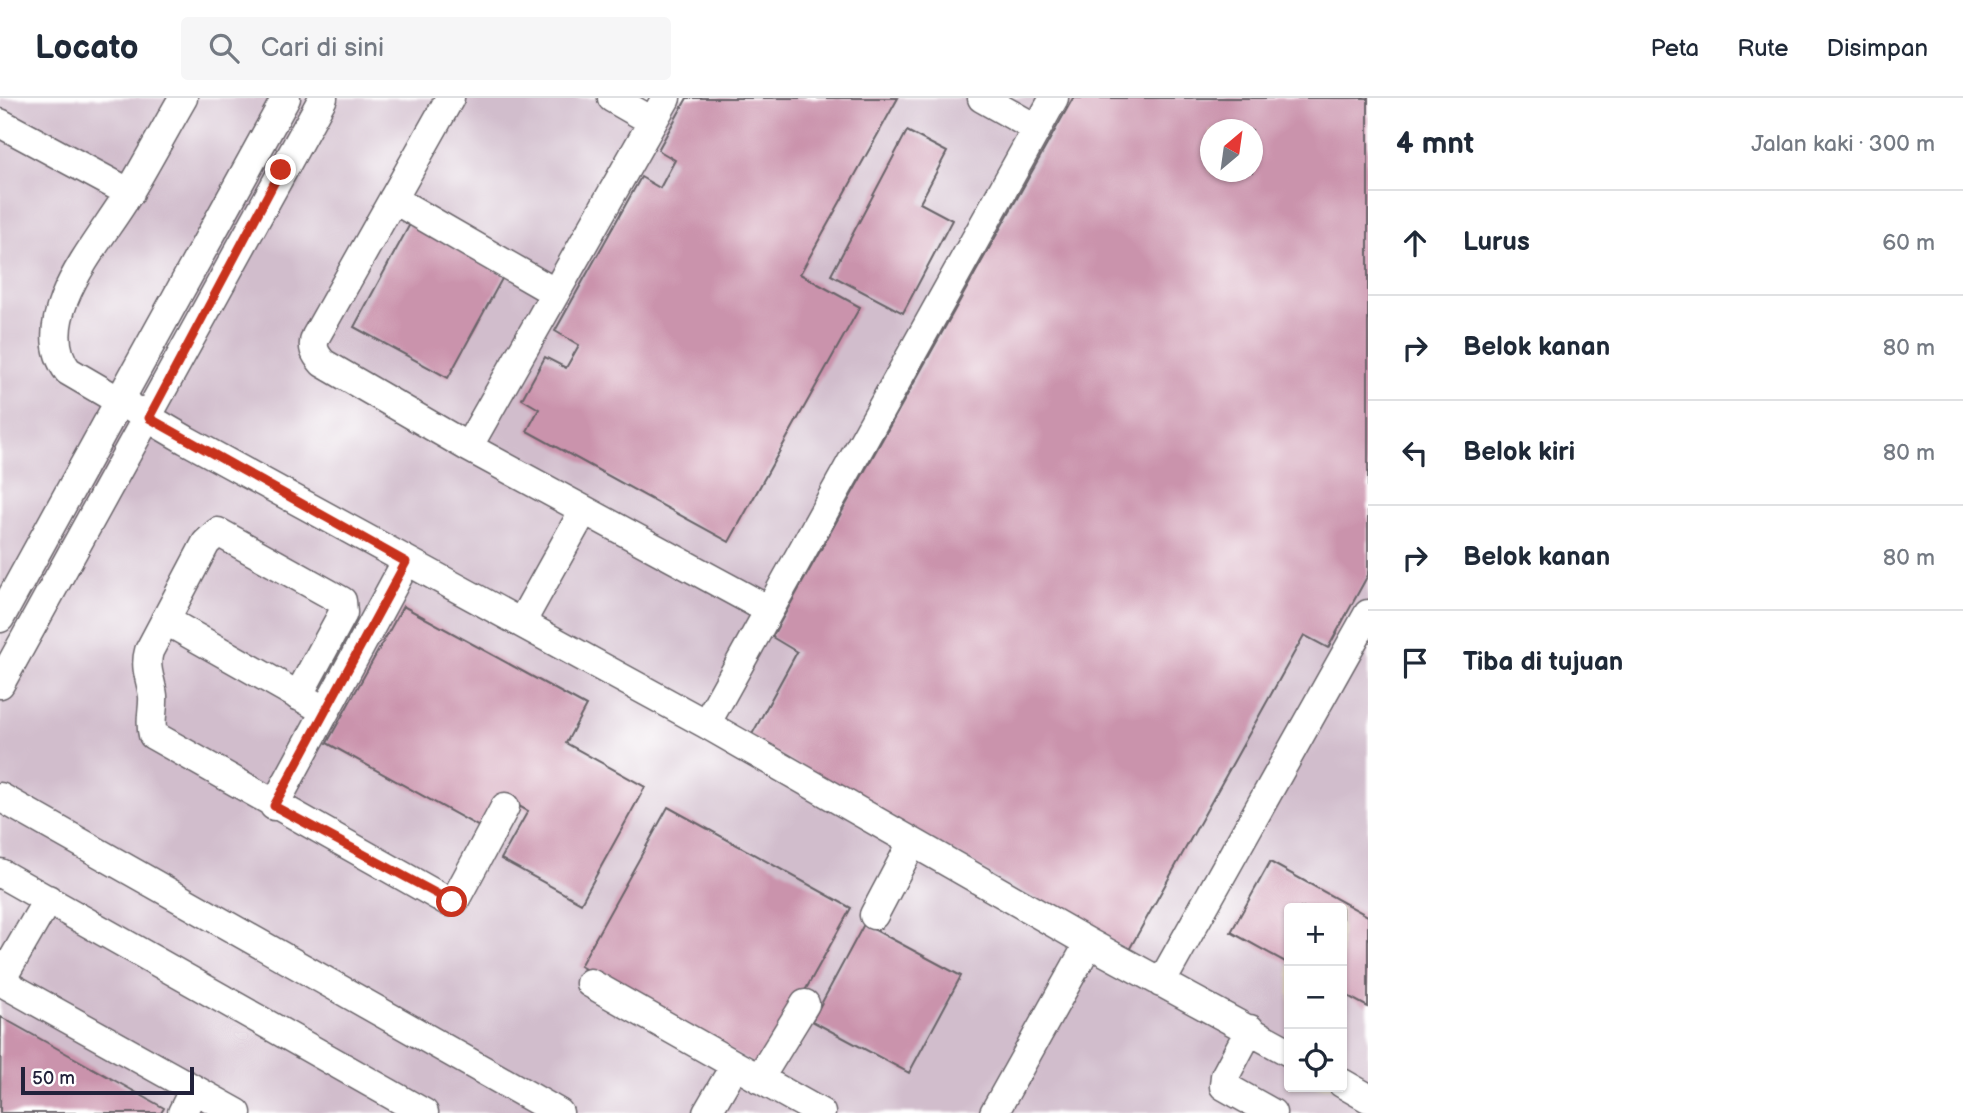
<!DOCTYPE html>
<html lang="id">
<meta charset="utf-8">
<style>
:root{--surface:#fff;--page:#f6f6f7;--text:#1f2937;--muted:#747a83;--line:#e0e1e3}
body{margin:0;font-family:"Balsamiq Sans",sans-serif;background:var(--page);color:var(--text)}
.controls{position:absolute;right:21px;bottom:21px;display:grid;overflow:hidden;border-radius:7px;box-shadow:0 2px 5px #0004}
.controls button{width:63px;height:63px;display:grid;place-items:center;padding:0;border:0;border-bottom:2px solid var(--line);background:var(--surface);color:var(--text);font:35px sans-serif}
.compass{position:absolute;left:1200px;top:21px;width:63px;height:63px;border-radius:50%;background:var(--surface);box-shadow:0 2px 5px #0004;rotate:29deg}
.scale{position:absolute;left:21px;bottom:18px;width:173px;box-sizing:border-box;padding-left:7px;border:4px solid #22223b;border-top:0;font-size:19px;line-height:24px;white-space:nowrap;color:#22223b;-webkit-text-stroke:5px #fff;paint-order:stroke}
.stop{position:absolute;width:21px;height:21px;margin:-16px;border:5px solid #c8321e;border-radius:50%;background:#fff}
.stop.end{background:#c8321e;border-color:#fff;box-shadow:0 2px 7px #0008}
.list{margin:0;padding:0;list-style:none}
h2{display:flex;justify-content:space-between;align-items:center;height:91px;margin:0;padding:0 28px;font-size:30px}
h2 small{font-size:23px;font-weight:400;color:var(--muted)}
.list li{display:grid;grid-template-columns:46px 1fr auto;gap:21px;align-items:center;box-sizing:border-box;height:105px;padding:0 28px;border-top:2px solid var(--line)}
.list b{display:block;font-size:26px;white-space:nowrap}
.list em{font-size:23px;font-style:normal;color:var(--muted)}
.icon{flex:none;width:38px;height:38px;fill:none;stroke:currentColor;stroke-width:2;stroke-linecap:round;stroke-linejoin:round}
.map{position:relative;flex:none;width:1368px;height:1015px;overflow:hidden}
header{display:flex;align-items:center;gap:42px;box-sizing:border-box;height:98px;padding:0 35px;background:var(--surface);border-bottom:2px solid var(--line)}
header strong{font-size:33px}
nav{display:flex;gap:38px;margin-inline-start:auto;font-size:24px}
.search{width:490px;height:63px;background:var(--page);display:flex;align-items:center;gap:18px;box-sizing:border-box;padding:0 24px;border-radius:7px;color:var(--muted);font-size:26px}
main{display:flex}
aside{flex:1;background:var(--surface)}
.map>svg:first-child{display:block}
</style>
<header>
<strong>Locato</strong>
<div class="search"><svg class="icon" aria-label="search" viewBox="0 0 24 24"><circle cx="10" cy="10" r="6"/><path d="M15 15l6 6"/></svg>Cari di sini</div>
<nav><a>Peta</a><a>Rute</a><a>Disimpan</a></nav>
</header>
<main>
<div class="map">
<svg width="1368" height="1015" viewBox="0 0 1368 1015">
<rect width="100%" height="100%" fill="#fff"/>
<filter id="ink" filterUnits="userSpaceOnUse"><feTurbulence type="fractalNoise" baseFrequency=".0143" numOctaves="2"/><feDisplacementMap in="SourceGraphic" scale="14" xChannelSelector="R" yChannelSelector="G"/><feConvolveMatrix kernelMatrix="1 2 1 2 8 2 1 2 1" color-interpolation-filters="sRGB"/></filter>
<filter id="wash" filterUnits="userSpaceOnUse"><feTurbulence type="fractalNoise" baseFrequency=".00686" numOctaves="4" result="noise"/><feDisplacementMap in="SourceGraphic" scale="28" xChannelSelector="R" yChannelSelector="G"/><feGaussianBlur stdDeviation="1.57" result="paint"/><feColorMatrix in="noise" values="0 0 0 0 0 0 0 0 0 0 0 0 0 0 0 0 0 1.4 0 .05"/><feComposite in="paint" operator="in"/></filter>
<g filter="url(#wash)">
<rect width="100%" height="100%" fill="#ece0be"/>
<path fill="#d1bdcc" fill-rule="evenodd" d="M0 0H1368V1015H0ZM1210 32H1252V74H1210ZM1289 810H1342V989H1289Z"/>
<g id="blocks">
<path fill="#ca93ac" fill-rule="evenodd" d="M687 0H898L800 176 860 209 729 444 527 333 539 311 522 301 545 259 566 270 579 247 555 233 641 79 660 90 675 62 658 52Z
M1073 0H1368V477L1328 550 1304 537 1129 852 750 640 797 554 772 539ZM1210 32H1252V74H1210Z
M907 33 947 54 920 105 952 122 903 215 831 177Z
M410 126 504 177 448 280 354 229Z
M403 508 586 608 566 645 645 689 581 805 501 761 528 713 499 697 481 730 327 645Z
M668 709 851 810 762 970 580 868Z
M1270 764 1368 818V909L1342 895V810H1289V866L1231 834Z
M864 826 961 878 909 975 812 923Z
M1 919 164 1010 161 1015H0Z"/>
</g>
</g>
<g filter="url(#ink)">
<use href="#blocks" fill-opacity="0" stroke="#696469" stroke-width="2"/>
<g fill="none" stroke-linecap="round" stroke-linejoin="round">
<g stroke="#696469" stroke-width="31">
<path id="minor" d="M183 0C165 31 148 63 130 93 104 139 27 220 68 273L186 342 706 626 1089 845 1289 954
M450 0 316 238C311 249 315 256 323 265L468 349 769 512
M612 0 652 23
M982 0 1037 31
M0 25 130 95
M393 101 554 194
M468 349 666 0
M0 520 286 0
M165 522 315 607
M521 525 584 412
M0 586 323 0
M298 598 343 515 342 503 218 434 206 445 149 553C144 570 151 581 153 598 154 612 149 623 153 637L449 804 455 802 505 709
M706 626 1054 0
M0 699 559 1015
M274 708 406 464
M0 775 424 1015
M874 817 912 745
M0 883 237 1015
M0 884 48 801
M590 885 735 967
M1161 885 1368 516
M1250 931 1225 978 1224 988 1272 1015
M759 981 805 906
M1342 985 1368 1000
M182 1015 194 991
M707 1015 735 967 821 1015
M994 1015 1089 845"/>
</g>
<use href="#minor" stroke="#fff" stroke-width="28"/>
</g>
</g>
<g fill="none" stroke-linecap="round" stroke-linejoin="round" filter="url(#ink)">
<path stroke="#c8321e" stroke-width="9" d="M281 72 149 320 406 464 274 708 452 804"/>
</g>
</svg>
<div class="controls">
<button>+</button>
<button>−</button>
<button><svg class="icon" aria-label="locate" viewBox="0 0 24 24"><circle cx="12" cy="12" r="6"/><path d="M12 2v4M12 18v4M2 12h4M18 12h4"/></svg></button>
</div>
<svg class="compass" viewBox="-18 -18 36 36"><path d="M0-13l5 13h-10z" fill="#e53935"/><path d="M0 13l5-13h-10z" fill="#747a83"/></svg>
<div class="scale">50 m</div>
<div class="stop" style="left:452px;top:804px"></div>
<div class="stop end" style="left:281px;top:72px"></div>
</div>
<aside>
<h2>4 mnt<small>Jalan kaki · 300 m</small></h2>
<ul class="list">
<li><svg class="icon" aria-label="ahead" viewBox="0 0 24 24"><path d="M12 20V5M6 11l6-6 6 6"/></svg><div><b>Lurus</b></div><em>60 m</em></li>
<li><svg class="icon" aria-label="right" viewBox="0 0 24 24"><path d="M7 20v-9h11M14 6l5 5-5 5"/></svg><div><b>Belok kanan</b></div><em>80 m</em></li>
<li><svg class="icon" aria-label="left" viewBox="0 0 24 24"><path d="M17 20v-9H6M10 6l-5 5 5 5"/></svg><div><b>Belok kiri</b></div><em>80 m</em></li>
<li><svg class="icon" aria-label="right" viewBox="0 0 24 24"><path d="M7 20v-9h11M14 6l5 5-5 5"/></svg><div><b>Belok kanan</b></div><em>80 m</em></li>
<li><svg class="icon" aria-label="arrive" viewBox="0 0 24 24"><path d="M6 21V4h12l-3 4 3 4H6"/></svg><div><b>Tiba di tujuan</b></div></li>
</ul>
</aside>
</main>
